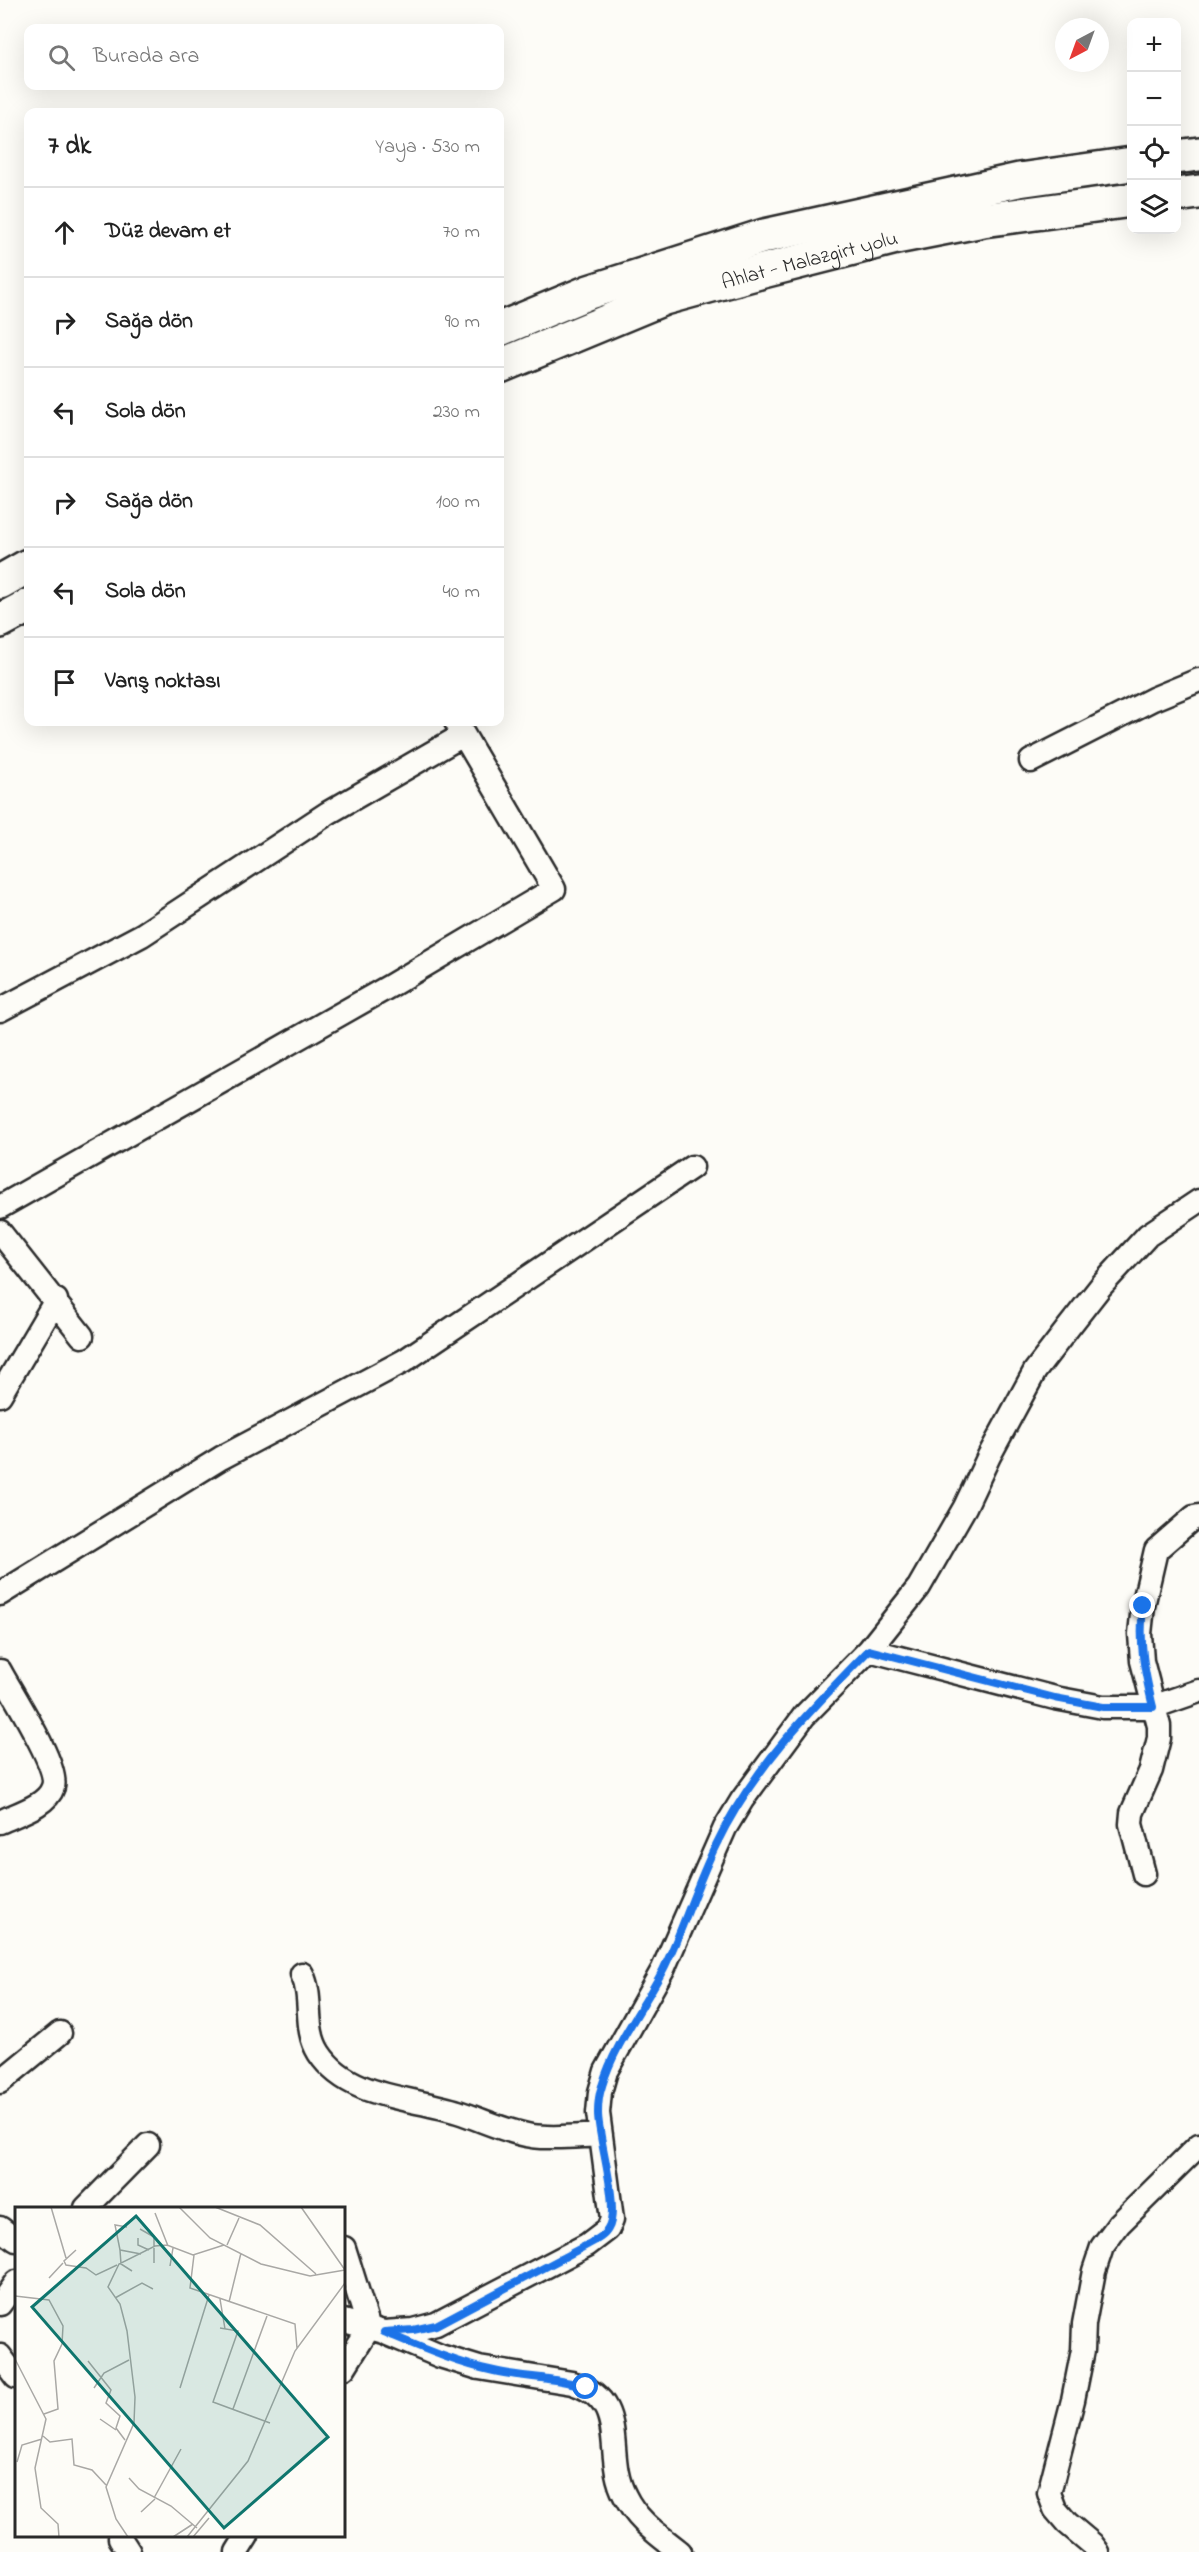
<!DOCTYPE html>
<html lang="tr">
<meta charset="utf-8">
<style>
:root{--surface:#fff;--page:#f6f6f6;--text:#222;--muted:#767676;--line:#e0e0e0}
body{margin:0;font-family:"Indie Flower",sans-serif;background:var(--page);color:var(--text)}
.controls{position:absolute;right:18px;top:18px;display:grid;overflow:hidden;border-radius:12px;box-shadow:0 6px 24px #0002}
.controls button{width:54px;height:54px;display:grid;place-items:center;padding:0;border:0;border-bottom:2px solid var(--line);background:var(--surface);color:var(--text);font:30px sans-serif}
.compass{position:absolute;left:1055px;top:18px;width:54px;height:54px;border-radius:50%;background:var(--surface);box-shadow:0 6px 24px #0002;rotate:221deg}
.stop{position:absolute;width:18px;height:18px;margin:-14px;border:4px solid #1a73e8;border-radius:50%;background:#fff}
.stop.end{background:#1a73e8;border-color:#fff;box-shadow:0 2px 6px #0008}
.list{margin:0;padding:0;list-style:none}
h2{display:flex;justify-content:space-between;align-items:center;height:78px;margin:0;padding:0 24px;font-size:26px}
h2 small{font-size:20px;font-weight:400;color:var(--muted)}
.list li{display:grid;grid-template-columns:39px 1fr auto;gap:18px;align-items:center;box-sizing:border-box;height:90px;padding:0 24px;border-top:2px solid var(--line)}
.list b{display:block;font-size:22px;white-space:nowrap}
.list em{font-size:20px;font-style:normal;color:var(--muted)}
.icon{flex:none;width:33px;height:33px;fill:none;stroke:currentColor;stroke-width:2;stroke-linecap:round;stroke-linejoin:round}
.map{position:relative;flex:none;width:1199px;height:2552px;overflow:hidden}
.search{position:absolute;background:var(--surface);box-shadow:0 6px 24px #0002;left:24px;top:24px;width:480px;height:66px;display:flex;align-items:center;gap:15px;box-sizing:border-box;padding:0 21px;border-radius:12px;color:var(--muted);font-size:22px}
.panel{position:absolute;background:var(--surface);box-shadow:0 6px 24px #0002;left:24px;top:108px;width:480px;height:618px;border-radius:12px}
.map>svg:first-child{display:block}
</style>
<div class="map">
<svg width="1199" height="2552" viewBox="0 0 1199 2552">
<rect width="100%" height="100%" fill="#fdfcf7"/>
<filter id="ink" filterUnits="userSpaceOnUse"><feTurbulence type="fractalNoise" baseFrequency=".0167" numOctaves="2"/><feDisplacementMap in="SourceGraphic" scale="12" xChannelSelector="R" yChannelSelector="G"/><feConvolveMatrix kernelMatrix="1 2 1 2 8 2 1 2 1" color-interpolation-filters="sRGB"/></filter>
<g filter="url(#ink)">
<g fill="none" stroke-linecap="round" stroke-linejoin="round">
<g stroke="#2b2b2b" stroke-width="27">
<path id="minor" d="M1031 761 1153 699 1199 680
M0 1010 142 935 328 813 463 735
M0 1207 390 986 554 889 456 722
M0 1232 82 1336
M0 1395 56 1300
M0 1594 221 1458 404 1361 692 1167
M869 1650 1055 1698 1103 1707H1153L1199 1691
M0 1671C11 1692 60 1767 53 1787 47 1806 16 1814 0 1822
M1144 1874 1131 1824 1132 1813 1151 1770 1159 1738V1726L1142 1661 1140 1634 1143 1606 1156 1550 1194 1517 1199 1516
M302 1974C314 1999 303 2028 319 2053 349 2099 412 2097 458 2112 483 2120 506 2132 532 2136 555 2139 578 2136 601 2135
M0 2082 60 2033
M86 2208 148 2145
M0 2228 16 2240
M344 2248 369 2328 344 2368
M0 2304 16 2282
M344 2321 384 2332 413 2330 436 2324 587 2245 608 2229 612 2219 598 2113 600 2092 606 2071 663 1969 725 1828 742 1800 804 1716 869 1650 919 1587 965 1507 989 1456 1035 1371 1068 1328 1101 1286 1148 1235 1199 1201
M388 2334 440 2356 479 2368 572 2383C632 2401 602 2454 625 2496 637 2521 659 2535 680 2552
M0 2356 16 2377
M120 2538 129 2552
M237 2552 247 2536
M1098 2552 1092 2544 1067 2523 1055 2509 1049 2493 1073 2400 1083 2350 1084 2324 1094 2271 1102 2247 1119 2224 1199 2145"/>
</g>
<g stroke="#2b2b2b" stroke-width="38">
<g id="secondary">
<path d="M1176 157 1199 154"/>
<path d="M1176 195 1199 192"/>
<path d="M500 329 589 292 764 236 1019 180 1132 164"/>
<path id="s1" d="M500 366 664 298 763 271 896 237 983 220 1132 200"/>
<path d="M0 582 28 566"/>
<path d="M0 621 28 606"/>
</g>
</g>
<use href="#minor" stroke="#fdfcf7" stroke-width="22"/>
<use href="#secondary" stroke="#fdfcf7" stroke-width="33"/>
</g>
</g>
<g fill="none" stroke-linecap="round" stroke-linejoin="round" filter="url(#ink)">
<path stroke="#1a73e8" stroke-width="8" d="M586 2387C556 2377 524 2378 494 2371 456 2363 420 2347 384 2332L413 2330 436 2325 587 2245C594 2241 604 2237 608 2229 621 2209 598 2139 598 2113 598 2104 599 2094 602 2086 614 2045 643 2008 663 1970 683 1930 696 1885 716 1845 752 1769 811 1709 869 1650L1055 1698 1103 1707H1153C1144 1670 1139 1644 1143 1606"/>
</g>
<g text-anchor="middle" stroke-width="4.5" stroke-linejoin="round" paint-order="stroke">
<g font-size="21" fill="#2b2b2b" stroke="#fdfcf7">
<text dy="7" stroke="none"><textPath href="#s1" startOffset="328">Ahlat - Malazgirt yolu</textPath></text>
</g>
</g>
<g transform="translate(15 2207)">
<rect width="330" height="330" fill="#fdfcf7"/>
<path fill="none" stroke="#a9a8a5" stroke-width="1.5" d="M36 0 51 51M164 0 195 31 246 57 295 69 330 63M200 0 245 18 301 67M286 0 330 63M140 6 153 39M125 22 139 30V56M123 31V38L134 43M212 38 224 11M61 43 49 54 51 58 71 61 81 68 102 58M105 43 100 18 112 20M179 48 175 81 280 117 282 141M155 59 158 41M117 64 106 57 105 43 126 47M34 71 48 56M0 89 34 93 48 119 47 137 39 154 43 202 29 207M100 91 127 76 138 82M205 92 210 122M214 95 226 46M205 121 223 124 198 195 255 216M0 152 31 212 20 261 26 301 43 317 44 330M73 154 96 183 91 196 105 209 101 221 110 233M79 181 89 166 114 153M165 181 194 88M218 202 252 109M85 212 101 223M28 229 35 235 57 232 59 258 77 263 91 278M2 255 7 238 27 232M114 271 124 282 156 299 182 321M139 291 166 242M126 305 140 292M113 330 101 312 91 280 119 216 120 190 112 124 105 97 93 80 104 57 140 39 152 38 178 48 209 38M158 330 178 317M172 330 233 254 280 144 330 76M178 330 194 311"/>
<path fill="#0f766e" fill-opacity="0.15" stroke="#0f766e" stroke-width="3" d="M121 9 313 230 209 321 17 100Z"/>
<rect width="330" height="330" fill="none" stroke="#2b2b2b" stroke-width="3"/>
</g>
</svg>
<div class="controls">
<button>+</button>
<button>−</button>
<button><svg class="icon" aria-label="locate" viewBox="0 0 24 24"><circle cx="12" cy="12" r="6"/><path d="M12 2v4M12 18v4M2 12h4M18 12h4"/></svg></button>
<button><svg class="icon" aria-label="layers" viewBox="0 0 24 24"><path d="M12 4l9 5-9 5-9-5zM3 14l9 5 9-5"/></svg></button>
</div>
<svg class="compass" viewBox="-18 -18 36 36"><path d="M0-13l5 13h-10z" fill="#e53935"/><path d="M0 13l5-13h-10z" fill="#767676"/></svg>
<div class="stop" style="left:586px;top:2387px"></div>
<div class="stop end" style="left:1143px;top:1606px"></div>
<div class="search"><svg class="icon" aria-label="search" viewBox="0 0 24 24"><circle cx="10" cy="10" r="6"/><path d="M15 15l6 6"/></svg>Burada ara</div>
<section class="panel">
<h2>7 dk<small>Yaya · 530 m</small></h2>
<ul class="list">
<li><svg class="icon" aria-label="ahead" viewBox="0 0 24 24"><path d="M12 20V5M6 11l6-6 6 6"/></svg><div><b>Düz devam et</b></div><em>70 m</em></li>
<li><svg class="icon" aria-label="right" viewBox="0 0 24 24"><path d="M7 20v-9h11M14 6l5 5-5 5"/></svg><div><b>Sağa dön</b></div><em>90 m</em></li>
<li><svg class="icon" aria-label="left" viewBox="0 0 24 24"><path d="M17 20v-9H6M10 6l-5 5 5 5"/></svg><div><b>Sola dön</b></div><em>230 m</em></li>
<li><svg class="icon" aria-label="right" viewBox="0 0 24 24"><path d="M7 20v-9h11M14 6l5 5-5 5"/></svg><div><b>Sağa dön</b></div><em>100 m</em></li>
<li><svg class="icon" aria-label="left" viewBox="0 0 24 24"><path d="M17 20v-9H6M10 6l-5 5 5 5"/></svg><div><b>Sola dön</b></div><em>40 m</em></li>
<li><svg class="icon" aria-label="arrive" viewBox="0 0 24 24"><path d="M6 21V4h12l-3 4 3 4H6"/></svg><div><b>Varış noktası</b></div></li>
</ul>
</section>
</div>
